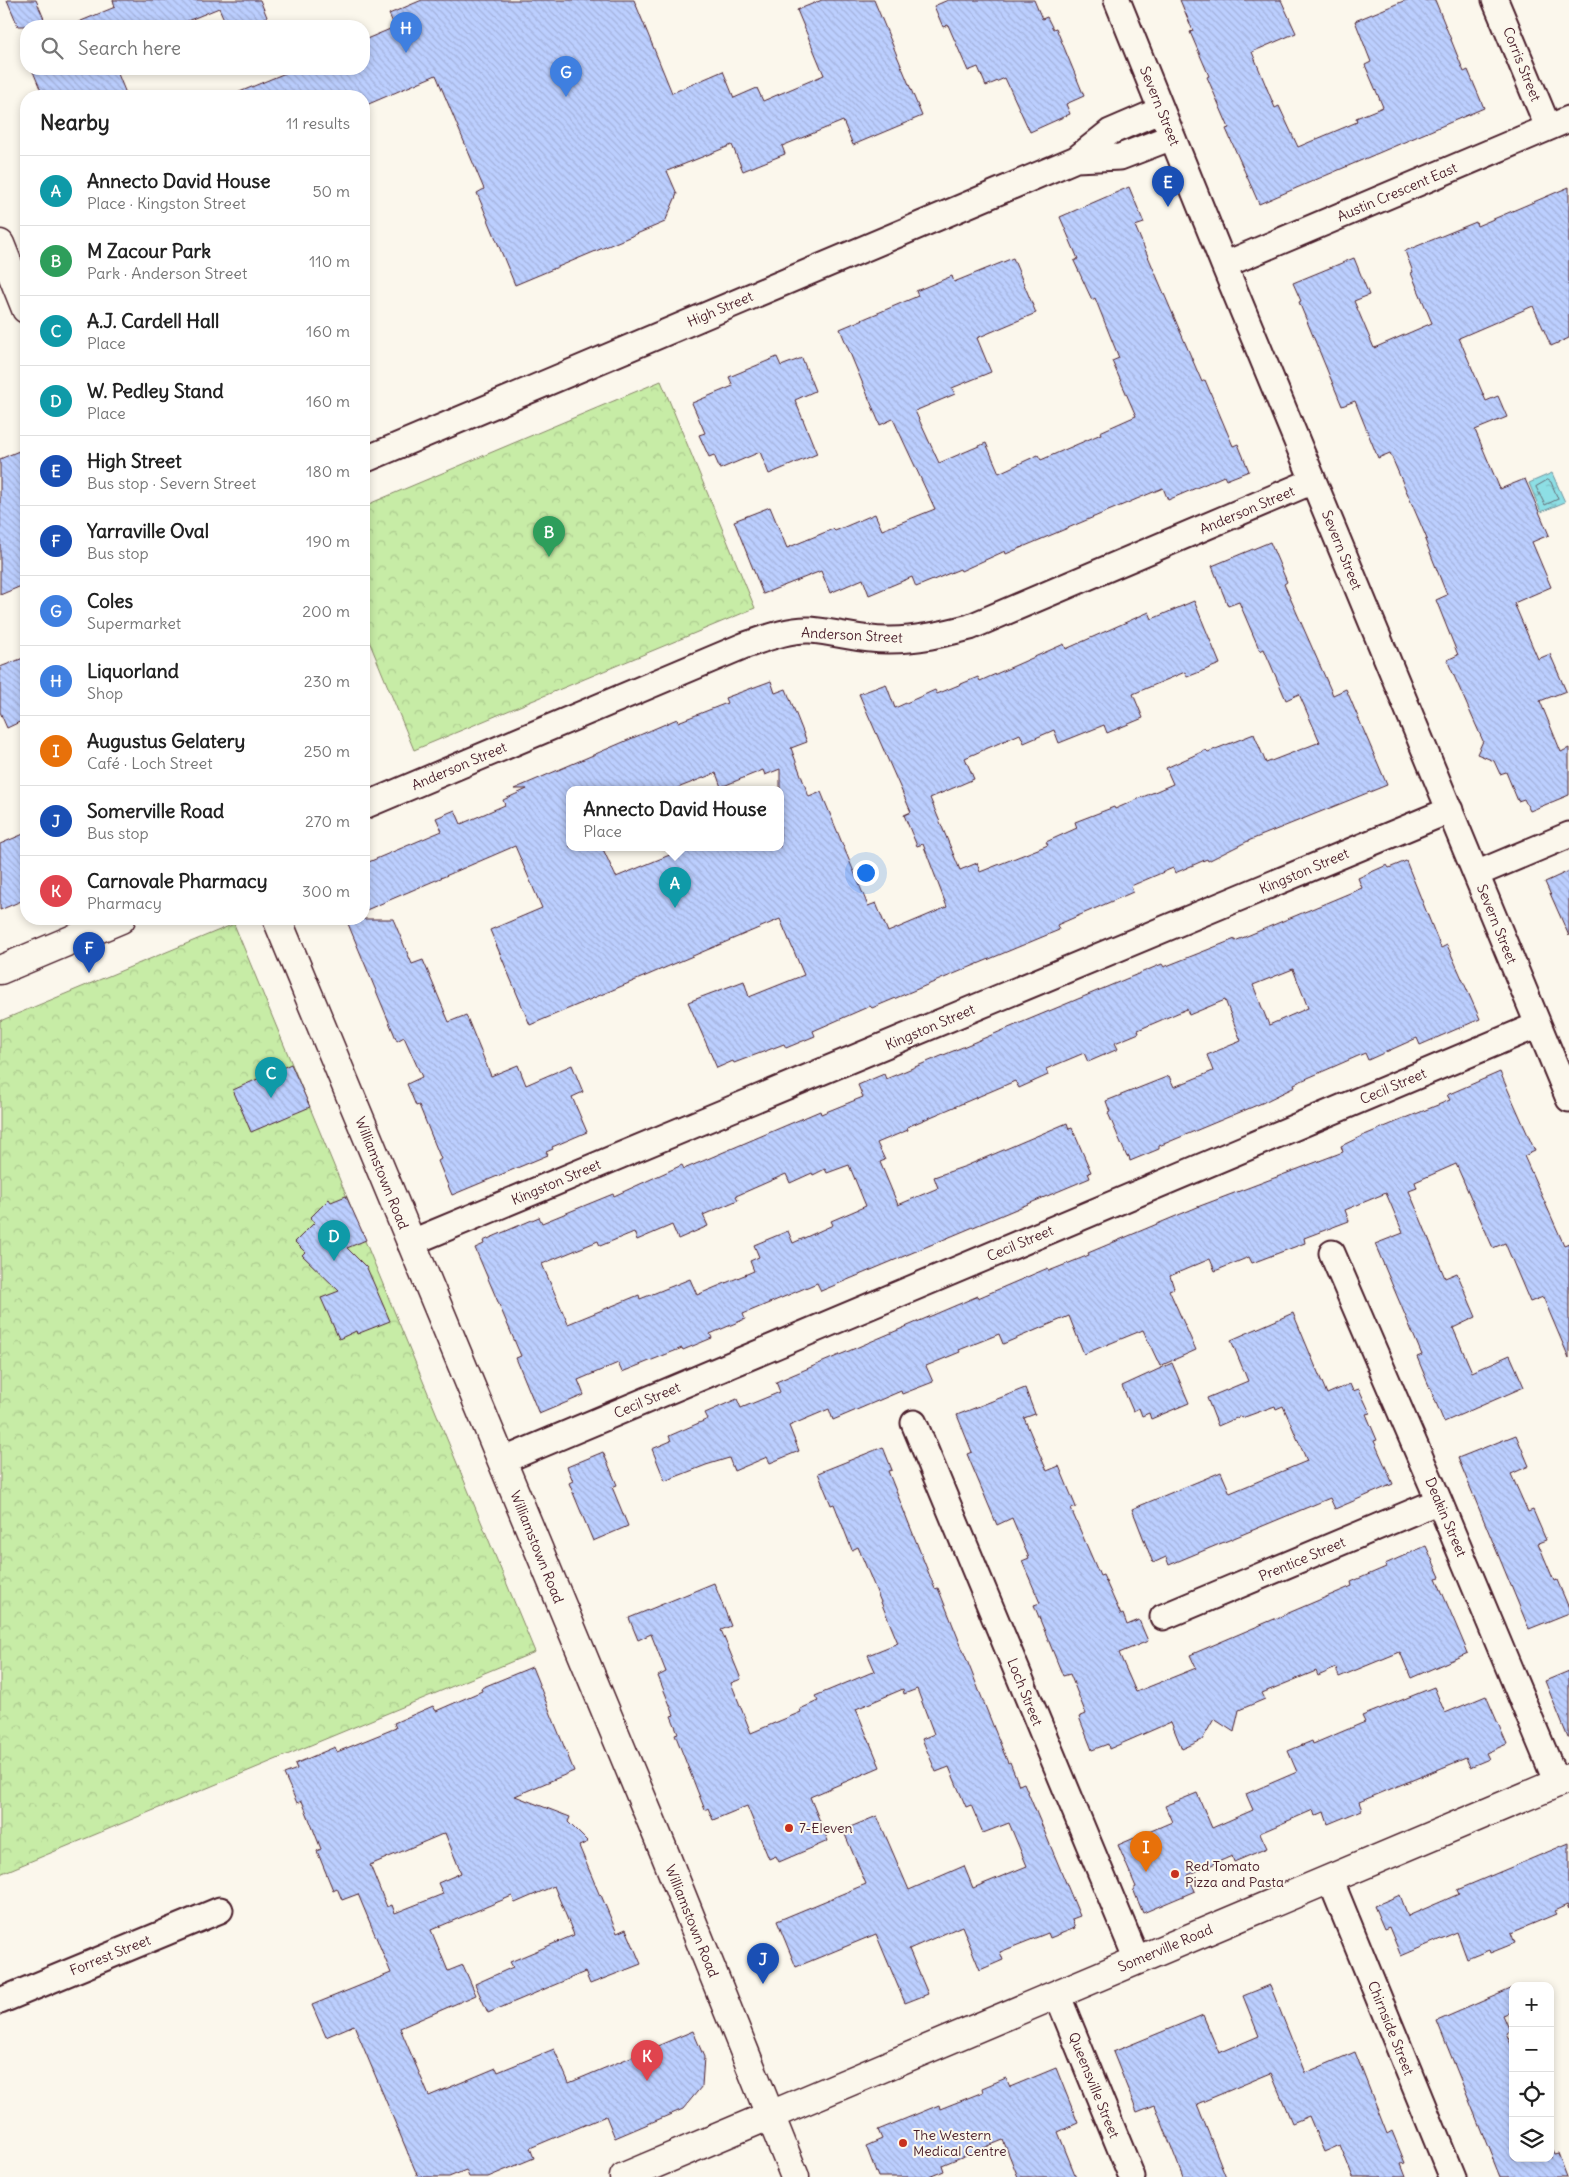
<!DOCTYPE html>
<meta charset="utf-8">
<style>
:root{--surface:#fff;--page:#f2f2f2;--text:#222;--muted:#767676;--line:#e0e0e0;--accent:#0f766e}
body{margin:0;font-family:Delius,sans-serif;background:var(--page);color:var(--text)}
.controls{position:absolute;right:15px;bottom:15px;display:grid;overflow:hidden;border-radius:10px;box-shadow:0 2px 8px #0003}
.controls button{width:45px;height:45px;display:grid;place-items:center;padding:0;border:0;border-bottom:1px solid var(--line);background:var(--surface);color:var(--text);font:25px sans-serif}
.you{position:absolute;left:865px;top:872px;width:18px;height:18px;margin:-12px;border:4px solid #fff;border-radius:50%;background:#1a73e8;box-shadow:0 0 0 8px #1a73e833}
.badge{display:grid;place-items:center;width:32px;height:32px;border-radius:50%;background:var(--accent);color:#fff;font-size:16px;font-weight:700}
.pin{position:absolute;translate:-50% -41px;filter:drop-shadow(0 1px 2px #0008)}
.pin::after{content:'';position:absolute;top:26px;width:18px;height:15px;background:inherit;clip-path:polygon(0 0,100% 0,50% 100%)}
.popup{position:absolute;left:566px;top:786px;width:218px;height:65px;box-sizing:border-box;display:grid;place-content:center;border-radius:10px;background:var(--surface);filter:drop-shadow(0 1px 4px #0005);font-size:16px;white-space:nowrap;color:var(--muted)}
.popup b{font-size:19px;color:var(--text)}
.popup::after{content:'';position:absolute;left:50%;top:100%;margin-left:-10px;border:10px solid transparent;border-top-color:var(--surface)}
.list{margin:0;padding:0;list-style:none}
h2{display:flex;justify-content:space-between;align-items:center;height:65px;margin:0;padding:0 20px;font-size:21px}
h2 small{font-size:16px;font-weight:400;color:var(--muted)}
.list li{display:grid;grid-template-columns:32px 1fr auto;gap:15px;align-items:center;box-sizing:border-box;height:70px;padding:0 20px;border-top:1px solid var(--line)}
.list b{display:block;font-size:19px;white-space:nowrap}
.list p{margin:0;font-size:16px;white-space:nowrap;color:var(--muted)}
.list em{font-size:16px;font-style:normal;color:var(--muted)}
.icon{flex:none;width:28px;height:28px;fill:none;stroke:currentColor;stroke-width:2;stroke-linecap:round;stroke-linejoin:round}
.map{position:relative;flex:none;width:1569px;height:2177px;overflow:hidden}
.search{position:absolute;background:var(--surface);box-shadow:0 2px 8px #0003;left:20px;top:20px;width:350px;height:55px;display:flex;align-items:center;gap:12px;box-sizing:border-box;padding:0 18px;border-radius:20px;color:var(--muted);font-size:19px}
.panel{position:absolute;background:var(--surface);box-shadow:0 2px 8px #0003;left:20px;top:90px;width:350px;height:835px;border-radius:20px}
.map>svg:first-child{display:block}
</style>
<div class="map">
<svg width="1569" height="2177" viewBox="0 0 1569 2177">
<defs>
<pattern id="park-crowns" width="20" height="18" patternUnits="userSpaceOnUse" patternTransform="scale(1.25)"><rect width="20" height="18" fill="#c7eca6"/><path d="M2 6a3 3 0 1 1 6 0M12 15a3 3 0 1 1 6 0" fill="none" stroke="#acca8f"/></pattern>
<pattern id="water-ripples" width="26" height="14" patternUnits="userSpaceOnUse" patternTransform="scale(1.25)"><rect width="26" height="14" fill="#8ddfe5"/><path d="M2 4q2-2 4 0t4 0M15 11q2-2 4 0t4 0" fill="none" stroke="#7bbfc5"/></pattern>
<pattern id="building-back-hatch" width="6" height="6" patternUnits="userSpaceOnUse" patternTransform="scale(1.25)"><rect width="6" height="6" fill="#bccfff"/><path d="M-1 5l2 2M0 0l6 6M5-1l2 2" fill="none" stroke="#a3b1db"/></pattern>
</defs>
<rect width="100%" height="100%" fill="#fbf7ec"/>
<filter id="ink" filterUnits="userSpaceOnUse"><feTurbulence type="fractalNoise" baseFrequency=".02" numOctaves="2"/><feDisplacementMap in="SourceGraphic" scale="10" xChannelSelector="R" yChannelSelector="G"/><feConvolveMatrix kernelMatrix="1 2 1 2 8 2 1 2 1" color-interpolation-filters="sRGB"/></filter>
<g filter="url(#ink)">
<path fill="url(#park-crowns)" stroke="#888668" d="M661 381 755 608 414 750 364 629V506Z
M234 924 535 1652 0 1874V1021Z"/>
<path fill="url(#water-ripples)" stroke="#72929b" d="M1552 473 1565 502 1541 512 1529 483Z"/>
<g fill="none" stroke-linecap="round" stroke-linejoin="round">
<path stroke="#656c75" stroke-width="1" d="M1548 480 1551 482 1558 499 1545 505 1536 487Z"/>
</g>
<path fill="url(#building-back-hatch)" stroke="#4a1f2b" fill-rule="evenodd" d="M7 0H36L47 26H18Z
M113 0H260L267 17 245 26H227L219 8 175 26H69L115 7Z
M422 0H634L672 93 723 71 734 98 757 88 763 101 824 75 797 10 822 0H874L922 116 853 145 843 121 782 146 785 154 743 171 732 145 667 171 677 194 665 222 515 285 477 193 484 189 436 75 364 106V96H230L295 69H364V40L395 27 389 14Z
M948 0H1034L1042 19 1047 17 1053 29 1056 28 1084 96 1066 104 1070 114 1030 132 1005 78 986 86 978 67 968 71 948 25 943 27 934 6Z
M1180 0H1281L1296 33 1252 52 1275 108 1279 106 1298 147 1357 122 1356 118 1383 107 1365 65 1371 62 1355 21 1406 0H1435L1464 72 1468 70 1484 108 1259 204 1226 129 1229 128 1207 77 1209 76 1190 32 1193 31Z
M32 69H116L127 96H43Z
M1129 187 1144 223 1135 226 1180 331 1202 382 1205 380 1233 446 1238 444 1249 471 1226 480 1224 476 1168 500 1163 488 1006 554 1005 551 961 571 960 569 916 587 912 577 869 595 863 579 830 593 821 571 763 594 734 521 770 507 787 548 833 529 835 531 875 514 882 530 935 509 893 419 880 425 840 329 918 296 916 291 952 276 954 282 1013 258 1036 313 977 338 991 372 952 388 955 394 915 411 939 463 986 443 999 473 1038 455 1041 460 1101 434 1100 432 1136 416 1112 361 1119 358 1095 298 1092 300 1074 261 1078 259 1060 217Z
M1569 187V338L1551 346 1533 306 1459 338 1486 401 1498 396 1507 417 1475 430 1500 489 1525 479 1549 535 1532 542 1551 587 1514 603 1538 659 1550 654 1566 691 1540 701 1561 752 1569 748V795L1530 811 1524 799 1518 801 1506 772 1500 774 1494 761 1477 754 1483 741 1447 660 1458 655 1436 600 1447 595 1425 540 1427 539 1390 453 1378 458 1355 401 1342 406 1299 302 1301 301 1293 283 1354 258 1369 295 1354 301 1374 348 1432 323 1411 273 1413 272 1405 251 1476 222 1477 226Z
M777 357 781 366 802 358 815 391 795 400 817 454 769 474 760 452 720 469 714 455 709 457 699 435 705 433 692 403 733 386 729 377Z
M26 448V584L0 595V459Z
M1270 542 1287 582 1284 584 1333 695 1346 689 1387 785 1248 841 1208 861 1207 859 1175 873 1173 868 1131 886 1133 892 1057 925 1059 930 872 1008 870 1006 813 1031 815 1036 786 1048 784 1044 734 1063 733 1061 717 1068 688 1002 744 981 749 997 804 975 780 919 530 1025 490 930 542 908 515 846 364 911V864L442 831 436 818 455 810 461 824 505 805 503 800 527 789H514L677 719 678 722 727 703 725 698 771 681 775 693 786 689 807 742 791 748 809 797 821 792 868 906 876 903 888 932 947 907 923 844 917 846 904 815 911 812 859 694 886 684 895 708 935 690 937 694 978 677 980 681 1064 644 1066 649 1149 612 1152 619 1194 601 1220 664 1187 677 1185 672 1133 694 1143 718 1107 733 1104 725 1059 743 1054 730 1024 743 1020 734 965 758 974 779 930 798 960 870 977 863 980 872 1048 845 1046 842 1077 828 1075 822 1114 807 1115 809 1173 784 1166 768 1206 750 1208 752 1254 734 1266 763 1320 742 1299 694 1286 700 1264 649 1260 651 1239 602 1228 606 1212 566ZM780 769V847H689L616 877 602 847H570V789H675L716 773 721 787 763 770 765 775Z
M26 657V719L7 728 0 712V667Z
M26 833V899L0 910V844Z
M1406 861 1441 948 1447 945 1480 1019 1420 1045 1417 1038 1368 1060 1365 1053 1294 1084 1295 1087 1262 1103 1159 1146V1149L1130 1161 1129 1156 1127 1157 1108 1113 1110 1112 1106 1101 1169 1076 1174 1087 1213 1071 1207 1055 1241 1041 1225 1000 1189 1015 1187 1009 1138 1030 1139 1033 1115 1043 1118 1049 1088 1062 1084 1053 1046 1069 1048 1075 1019 1088 1015 1081 907 1127 908 1130 877 1143 885 1160 880 1162 898 1205 938 1188 934 1177 966 1166 1067 1123 1069 1129 1072 1128 1091 1172 1088 1173 1090 1178 821 1291 817 1283 743 1314 745 1319 710 1334 712 1338 683 1350 682 1348 622 1372 618 1363 578 1380 584 1395 539 1414 516 1358 521 1356 475 1248 484 1244 483 1241 539 1217 542 1223 613 1194 614 1196 682 1165 684 1169 820 1111 821 1114 863 1097 858 1085 884 1074 886 1079 1162 964 1164 967 1235 939V941L1362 888 1358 878 1387 865 1389 868ZM1293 969 1308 1008 1269 1025 1253 985ZM849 1165 866 1206 831 1221 833 1225 793 1243 788 1231 754 1245 759 1257 750 1261 754 1271 697 1295 690 1279 640 1299 639 1295 568 1324 542 1264 598 1241 600 1246 634 1232 637 1240 672 1225 678 1239 708 1226 703 1215 738 1200 736 1196 786 1174 790 1183 812 1173 813 1175 825 1169 827 1173Z
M1569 871V936L1545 882Z
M346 919H393L412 964 423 960 449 1022 466 1015 491 1076 518 1065 526 1085 572 1065 583 1092 572 1097 587 1132 552 1147 553 1149 546 1152 548 1155 452 1195 438 1161 441 1159 419 1105 416 1106 407 1084 422 1077 404 1037 397 1041Z
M291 1064 310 1107 251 1132 233 1090Z
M1500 1072 1535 1151 1524 1156 1564 1245 1569 1243V1358L1543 1297 1530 1302 1505 1243 1493 1248 1456 1164 1415 1182 1417 1188 1409 1191 1445 1278 1457 1273 1476 1317 1453 1328 1472 1372 1510 1355 1524 1387 1444 1422 1417 1357 1422 1355 1375 1244 1403 1233 1386 1193 1345 1210 1349 1221 1304 1238 1305 1243 1252 1263 1249 1257 1215 1271 1210 1259 1170 1276 1174 1288 1169 1290 1196 1350 1160 1366 1143 1330 1084 1354 1069 1316 1003 1344 999 1334 959 1350 960 1352 926 1366 933 1382 902 1394 901 1391 833 1420 829 1409 789 1426 799 1451 770 1463 767 1457 734 1471 729 1458 706 1465 665 1481 652 1449 671 1441 669 1436 708 1419 705 1413 737 1399 741 1408 780 1392 776 1382 978 1296V1298L1048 1268 1049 1271 1089 1255 1088 1253 1200 1206 1343 1152 1341 1146 1362 1136 1450 1100 1447 1095Z
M346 1196 366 1240 347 1248 367 1268 390 1321 357 1334 356 1331 339 1339 321 1298 339 1291 302 1255 305 1252 295 1242 315 1222 310 1218 329 1199 331 1202Z
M1293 1313 1327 1394 1350 1384 1353 1391 1359 1389 1370 1413 1366 1414 1377 1440 1374 1441 1393 1484 1335 1509 1330 1498 1169 1565 1166 1557 1153 1563 1132 1509 1221 1472 1230 1493 1307 1461 1283 1406 1276 1409 1275 1406 1242 1418 1241 1416 1218 1426 1207 1398 1248 1381 1231 1340Z
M1172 1363 1189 1403 1151 1419 1149 1413 1142 1416 1139 1408 1133 1411 1122 1386Z
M1025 1388 1035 1414 1024 1418 1047 1471 1059 1466 1076 1507 1071 1509 1100 1576 1103 1575 1121 1615 1123 1614 1127 1625 1139 1620 1148 1641 1119 1653 1136 1692 1196 1668 1190 1655 1352 1586 1351 1582 1386 1567 1385 1564 1426 1546 1440 1577 1436 1578 1468 1653 1411 1678 1400 1652 1339 1677 1336 1668 1318 1676 1316 1671 1262 1693 1265 1699 1239 1710 1234 1732 1214 1719 1202 1740 1182 1749 1171 1722 1109 1749 1108 1744 1092 1750 1079 1717 1086 1714 1070 1674 1063 1676 1034 1605 1040 1603 1022 1561 1029 1558 1012 1518 997 1525 967 1454 972 1452 957 1415Z
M1516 1435 1529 1466 1511 1474 1528 1512 1533 1510 1546 1540 1538 1543 1554 1581 1557 1580 1569 1608V1613L1529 1629 1458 1458Z
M883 1447 892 1470 888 1471 935 1589 938 1588 1008 1763 1010 1762 1019 1785 1024 1783 1080 1916 1072 1919 1075 1928 1050 1938 1048 1933 1000 1952 1003 1960 980 1970 962 1926 909 1949 928 1994 905 2003 876 1934 796 1967 777 1921 866 1884 843 1830 877 1816 909 1890 964 1866 973 1888 1027 1866 1009 1823 983 1833 971 1805 966 1807 949 1767 936 1772 922 1739 934 1734 917 1689 904 1694 903 1689 856 1709 880 1767 810 1797 828 1841 779 1862 776 1856 769 1859 747 1806 713 1820 708 1808 705 1810 675 1734 678 1733 671 1716 674 1715 658 1676 666 1672 651 1634 638 1640 629 1618 714 1583 731 1626 721 1630 741 1679 731 1683 751 1733 801 1712 800 1709 818 1701 815 1696 875 1671 868 1655 898 1643 858 1547 852 1550 834 1504 831 1505 818 1473Z
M603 1452 617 1485 612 1487 628 1526 593 1541 569 1483 573 1481 567 1467Z
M532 1667 574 1771 515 1796 570 1817 568 1822 588 1842 579 1846 600 1896 601 1895 617 1933 626 1929 641 1964 590 1984 585 1972 488 2013 475 1984 513 1967 510 1962 574 1935 554 1886 515 1903 512 1896 431 1930 448 1971 463 1965 476 1995 400 2028 429 2096 496 2068 498 2072 554 2049 569 2083 693 2031 704 2057 702 2086 683 2109 615 2138 606 2116 530 2148 534 2158 488 2177H469L466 2170 449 2177H418L354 2025 326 2037 312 2005 391 1973 358 1894 342 1900 337 1888 333 1890 317 1851 321 1849 302 1801 297 1803 284 1774 297 1769 295 1764 335 1747 337 1752 396 1728 394 1723 433 1706 436 1711 482 1691 481 1688ZM445 1833 461 1873 438 1883 443 1894 395 1913 392 1905 387 1907 370 1865Z
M1569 1671V1738H1568L1545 1681Z
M1434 1687 1445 1713 1486 1696 1507 1744 1486 1753 1489 1759 1470 1767 1466 1758 1359 1802 1362 1810 1328 1824 1324 1812 1315 1816 1313 1810 1260 1833 1267 1848 1234 1862 1232 1856 1188 1875 1195 1891 1143 1913 1133 1889 1136 1887 1118 1845 1172 1822 1165 1806 1197 1793 1212 1828 1253 1810 1246 1794 1297 1772 1288 1751 1312 1741 1313 1744 1365 1722 1362 1716Z
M1569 1843V1909L1567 1905 1554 1911 1556 1914 1511 1933 1515 1943 1490 1953 1489 1950 1467 1959 1457 1932 1401 1956 1389 1927 1384 1929 1374 1906 1400 1895 1408 1916 1459 1894 1457 1890Z
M1270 1985 1305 2073 1355 2052 1387 2134 1392 2131 1405 2163 1401 2164 1406 2177H1353L1340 2145 1324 2152 1309 2116 1292 2123 1271 2073 1197 2104 1226 2177H1183L1155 2105 1137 2112 1113 2052 1203 2015 1219 2053 1259 2036 1243 1996Z
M1513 1988V2011L1503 2015 1510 2031 1506 2033 1513 2049V2158H1550V2145L1554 2154 1558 2153 1567 2177H1500L1437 2021Z
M1056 2068 1078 2123 1058 2132 1076 2177H1018L1003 2140 942 2165 944 2171 929 2177H878L866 2146 882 2139 878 2130 939 2105 940 2109 983 2092 982 2088 1006 2078 1010 2087Z"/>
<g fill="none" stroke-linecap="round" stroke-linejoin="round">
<g stroke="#4a1f2b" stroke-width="29">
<path id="street" d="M1117 0 1224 265 1569 1099
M1495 0 1548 127
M1076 159 1120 157 1172 137
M1224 265 1569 119
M364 460 1076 159 1110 132 1161 110
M364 806 743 646C764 639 788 629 810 630 837 632 863 641 890 640 917 640 943 634 970 627L1313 481
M1476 874 1569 835
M410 1243 1450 810
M1332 1253 1439 1501 1557 1783
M914 1423 1137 1960
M502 1461 1538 1025
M1163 1617 1439 1501
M1330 1879 1452 2177
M1057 1994 1132 2177
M0 2001 220 1910"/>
</g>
<g stroke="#4a1f2b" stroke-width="31">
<path id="secondary" d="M0 970 121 919
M624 2177 1569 1778"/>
</g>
<g stroke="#4a1f2b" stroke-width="31">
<path id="primary" d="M0 244 26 309
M277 919 665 1854 795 2177"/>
</g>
<use href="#street" stroke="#fbf7ec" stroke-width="25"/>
<use href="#secondary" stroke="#fbf7ec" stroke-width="28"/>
<use href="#primary" stroke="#fbf7ec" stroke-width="28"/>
</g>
</g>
<g fill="#c8321e" stroke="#fbf7ec" stroke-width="2">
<circle cx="789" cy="1828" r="5"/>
<circle cx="1175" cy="1874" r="5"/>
<circle cx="903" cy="2143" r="5"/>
</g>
<g text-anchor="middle" stroke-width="4" stroke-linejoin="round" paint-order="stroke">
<g font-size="14" fill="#4a1f2b" stroke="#fbf7ec">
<text transform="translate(1522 64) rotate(68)" y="5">Corris Street</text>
<text transform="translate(1160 106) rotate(68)" y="5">Severn Street</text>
<text transform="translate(1397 192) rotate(-23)" y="5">Austin Crescent East</text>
<text transform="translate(720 309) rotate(-23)" y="5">High Street</text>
<text transform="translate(1247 510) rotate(-23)" y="5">Anderson Street</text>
<text transform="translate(1342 550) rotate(68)" y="5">Severn Street</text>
<text transform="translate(852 635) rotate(3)" y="5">Anderson Street</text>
<text transform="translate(459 766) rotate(-23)" y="5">Anderson Street</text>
<text transform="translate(1304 871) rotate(-23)" y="5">Kingston Street</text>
<text transform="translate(1497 924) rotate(68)" y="5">Severn Street</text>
<text transform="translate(930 1027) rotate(-23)" y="5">Kingston Street</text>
<text transform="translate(1393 1086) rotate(-23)" y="5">Cecil Street</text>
<text transform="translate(382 1173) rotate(68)" y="5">Williamstown Road</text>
<text transform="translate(556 1182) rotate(-23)" y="5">Kingston Street</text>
<text transform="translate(1020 1243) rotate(-23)" y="5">Cecil Street</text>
<text transform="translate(647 1400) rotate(-23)" y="5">Cecil Street</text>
<text transform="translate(1446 1517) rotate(67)" y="5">Deakin Street</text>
<text transform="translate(537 1547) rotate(68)" y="5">Williamstown Road</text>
<text transform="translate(1302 1559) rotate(-23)" y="5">Prentice Street</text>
<text transform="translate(1025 1692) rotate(68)" y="5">Loch Street</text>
<text transform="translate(692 1921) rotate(68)" y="5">Williamstown Road</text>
<text transform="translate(1165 1948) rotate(-23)" y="5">Somerville Road</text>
<text transform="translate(110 1955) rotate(-22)" y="5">Forrest Street</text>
<text transform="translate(1391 2028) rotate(68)" y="5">Chirnside Street</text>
<text transform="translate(1094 2085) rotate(68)" y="5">Queensville Street</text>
</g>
<g font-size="14" fill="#4a1f2b" stroke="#fbf7ec" text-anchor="start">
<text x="799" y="1833">7-Eleven</text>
<text x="1185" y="1871">Red Tomato<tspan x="1185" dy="16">Pizza and Pasta</tspan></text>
<text x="913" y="2140">The Western<tspan x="913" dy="16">Medical Centre</tspan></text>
</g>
</g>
</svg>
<div class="controls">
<button>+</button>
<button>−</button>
<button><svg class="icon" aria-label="locate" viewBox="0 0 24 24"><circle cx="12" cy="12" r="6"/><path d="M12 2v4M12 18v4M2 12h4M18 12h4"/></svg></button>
<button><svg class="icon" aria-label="layers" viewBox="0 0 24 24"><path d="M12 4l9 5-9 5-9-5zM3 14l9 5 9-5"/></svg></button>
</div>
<div class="you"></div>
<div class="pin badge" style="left:675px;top:908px;background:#0f9aa8">A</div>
<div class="popup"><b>Annecto David House</b>Place</div>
<div class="pin badge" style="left:549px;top:557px;background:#2e9e5b">B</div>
<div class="pin badge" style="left:271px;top:1098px;background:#0f9aa8">C</div>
<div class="pin badge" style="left:334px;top:1261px;background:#0f9aa8">D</div>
<div class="pin badge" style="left:1168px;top:207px;background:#1a4fb4">E</div>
<div class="pin badge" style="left:89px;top:973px;background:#1a4fb4">F</div>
<div class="pin badge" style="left:566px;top:97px;background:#3f7fe0">G</div>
<div class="pin badge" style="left:406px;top:53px;background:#3f7fe0">H</div>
<div class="pin badge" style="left:1146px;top:1872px;background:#e8710a">I</div>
<div class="pin badge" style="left:763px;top:1984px;background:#1a4fb4">J</div>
<div class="pin badge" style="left:647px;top:2081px;background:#e0444e">K</div>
<div class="search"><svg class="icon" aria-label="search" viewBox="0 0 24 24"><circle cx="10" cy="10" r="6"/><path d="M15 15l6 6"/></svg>Search here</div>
<section class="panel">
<h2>Nearby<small>11 results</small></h2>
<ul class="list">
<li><span class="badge" style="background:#0f9aa8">A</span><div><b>Annecto David House</b><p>Place · Kingston Street</p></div><em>50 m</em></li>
<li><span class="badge" style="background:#2e9e5b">B</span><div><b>M Zacour Park</b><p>Park · Anderson Street</p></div><em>110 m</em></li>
<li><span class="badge" style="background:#0f9aa8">C</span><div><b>A.J. Cardell Hall</b><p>Place</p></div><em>160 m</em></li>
<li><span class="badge" style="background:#0f9aa8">D</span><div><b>W. Pedley Stand</b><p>Place</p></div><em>160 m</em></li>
<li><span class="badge" style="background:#1a4fb4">E</span><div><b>High Street</b><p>Bus stop · Severn Street</p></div><em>180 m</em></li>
<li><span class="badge" style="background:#1a4fb4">F</span><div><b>Yarraville Oval</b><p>Bus stop</p></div><em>190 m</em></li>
<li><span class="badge" style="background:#3f7fe0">G</span><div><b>Coles</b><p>Supermarket</p></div><em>200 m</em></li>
<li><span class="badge" style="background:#3f7fe0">H</span><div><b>Liquorland</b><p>Shop</p></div><em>230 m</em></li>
<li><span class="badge" style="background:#e8710a">I</span><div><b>Augustus Gelatery</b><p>Café · Loch Street</p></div><em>250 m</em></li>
<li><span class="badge" style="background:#1a4fb4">J</span><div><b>Somerville Road</b><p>Bus stop</p></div><em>270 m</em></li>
<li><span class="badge" style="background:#e0444e">K</span><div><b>Carnovale Pharmacy</b><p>Pharmacy</p></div><em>300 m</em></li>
</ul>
</section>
</div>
